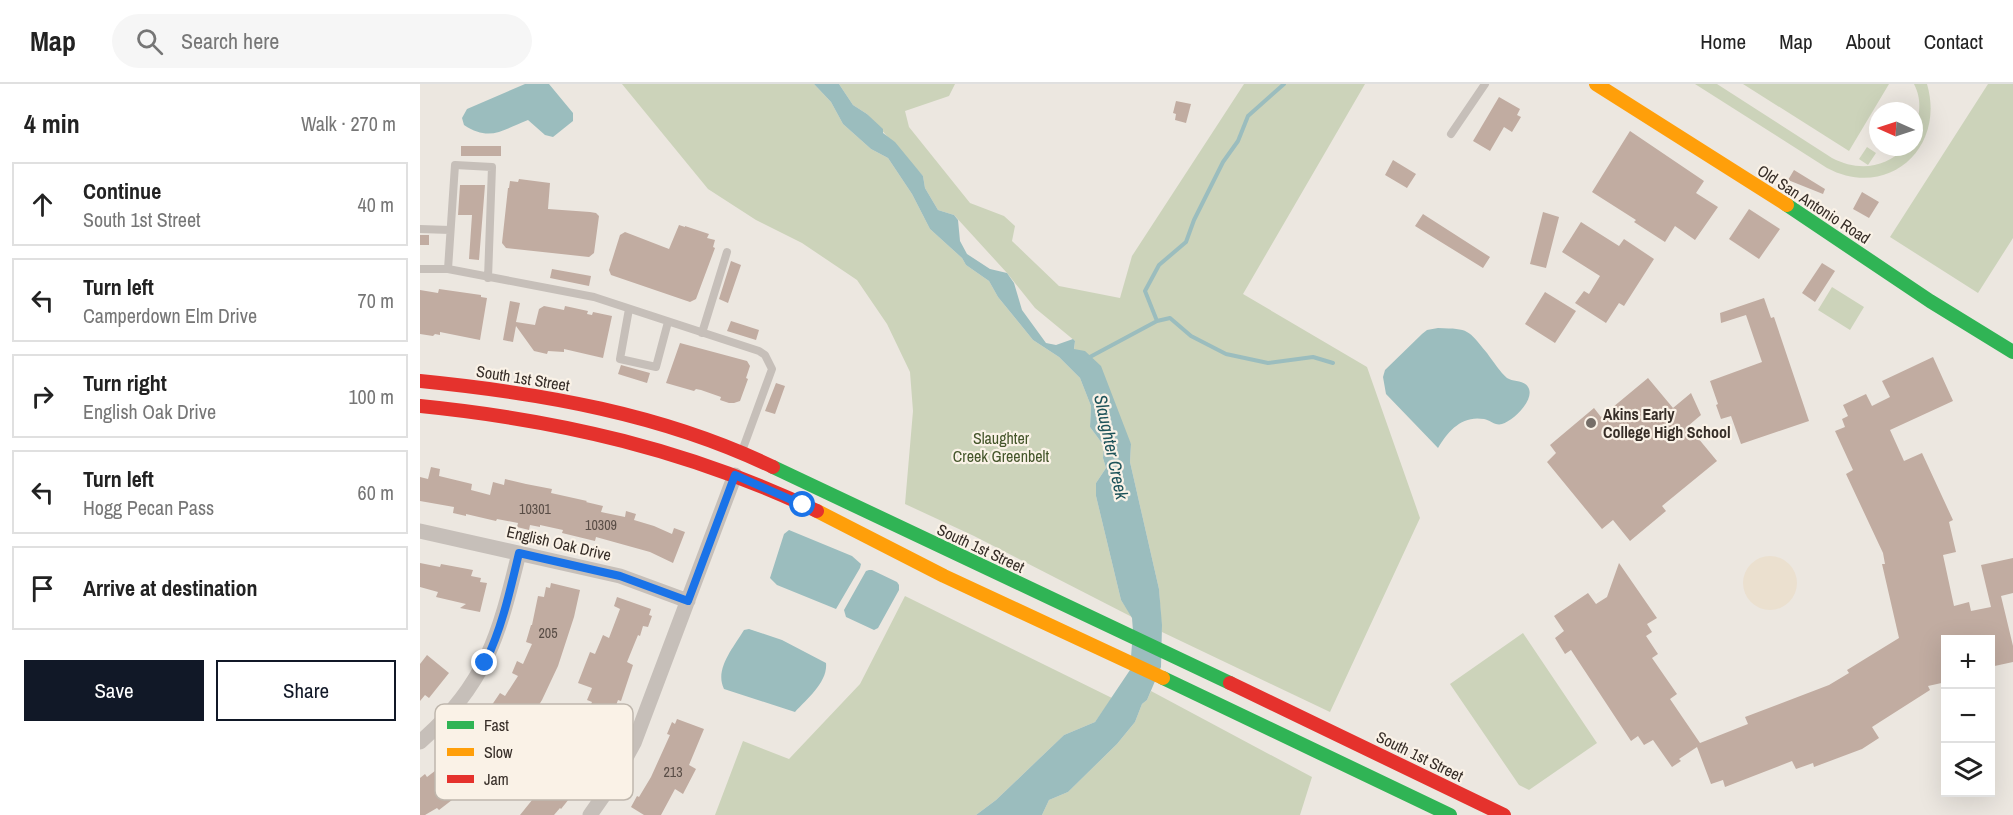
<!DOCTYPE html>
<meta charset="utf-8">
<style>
:root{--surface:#fff;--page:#f6f6f6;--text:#222;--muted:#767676;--line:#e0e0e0;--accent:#111827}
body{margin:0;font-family:"Archivo Narrow",sans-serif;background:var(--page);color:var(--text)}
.controls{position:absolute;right:18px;bottom:18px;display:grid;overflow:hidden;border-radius:0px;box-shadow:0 6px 24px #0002}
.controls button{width:54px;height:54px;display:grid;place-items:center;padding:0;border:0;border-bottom:2px solid var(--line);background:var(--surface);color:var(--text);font:30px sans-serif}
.compass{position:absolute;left:1449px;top:18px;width:54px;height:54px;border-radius:50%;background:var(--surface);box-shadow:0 6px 24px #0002;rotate:273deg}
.stop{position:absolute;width:18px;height:18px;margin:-14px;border:4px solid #1a73e8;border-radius:50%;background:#fff}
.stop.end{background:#1a73e8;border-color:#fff;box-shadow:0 2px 6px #0008}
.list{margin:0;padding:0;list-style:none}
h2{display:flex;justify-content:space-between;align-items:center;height:78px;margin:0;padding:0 24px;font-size:26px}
h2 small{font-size:20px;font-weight:400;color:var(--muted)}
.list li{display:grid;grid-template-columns:39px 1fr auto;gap:18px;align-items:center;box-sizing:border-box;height:84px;margin:0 12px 12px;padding:0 12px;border:2px solid var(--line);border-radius:0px}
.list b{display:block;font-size:22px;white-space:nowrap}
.list p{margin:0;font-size:20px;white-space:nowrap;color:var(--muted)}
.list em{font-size:20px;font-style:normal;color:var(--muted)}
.actions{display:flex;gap:12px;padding:18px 24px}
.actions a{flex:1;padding:14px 0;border:2px solid var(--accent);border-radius:0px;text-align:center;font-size:21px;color:var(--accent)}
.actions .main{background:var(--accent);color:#fff}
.icon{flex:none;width:33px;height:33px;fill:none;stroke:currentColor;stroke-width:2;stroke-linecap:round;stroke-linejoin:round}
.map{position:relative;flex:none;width:1593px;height:731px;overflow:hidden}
header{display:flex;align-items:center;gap:36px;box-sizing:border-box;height:84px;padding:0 30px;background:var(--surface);border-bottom:2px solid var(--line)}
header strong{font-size:28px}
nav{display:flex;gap:33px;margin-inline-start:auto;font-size:21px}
.search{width:420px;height:54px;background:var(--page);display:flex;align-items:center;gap:15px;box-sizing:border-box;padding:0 21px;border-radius:33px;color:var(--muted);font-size:22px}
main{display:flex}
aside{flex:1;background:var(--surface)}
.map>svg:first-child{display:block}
</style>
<header>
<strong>Map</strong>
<div class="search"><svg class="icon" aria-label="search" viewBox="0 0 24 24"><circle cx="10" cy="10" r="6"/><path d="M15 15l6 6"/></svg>Search here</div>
<nav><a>Home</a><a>Map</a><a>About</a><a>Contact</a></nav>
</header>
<main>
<aside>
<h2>4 min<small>Walk · 270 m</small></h2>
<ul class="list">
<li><svg class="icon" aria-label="ahead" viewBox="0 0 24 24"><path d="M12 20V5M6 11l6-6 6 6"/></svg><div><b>Continue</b><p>South 1st Street</p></div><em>40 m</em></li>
<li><svg class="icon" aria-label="left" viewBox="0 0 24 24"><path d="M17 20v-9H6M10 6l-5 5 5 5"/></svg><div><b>Turn left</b><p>Camperdown Elm Drive</p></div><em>70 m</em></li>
<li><svg class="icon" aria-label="right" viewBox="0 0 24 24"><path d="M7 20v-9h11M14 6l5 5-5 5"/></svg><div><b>Turn right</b><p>English Oak Drive</p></div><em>100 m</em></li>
<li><svg class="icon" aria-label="left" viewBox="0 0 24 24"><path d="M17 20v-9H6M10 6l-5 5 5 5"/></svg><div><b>Turn left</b><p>Hogg Pecan Pass</p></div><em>60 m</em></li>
<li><svg class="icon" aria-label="arrive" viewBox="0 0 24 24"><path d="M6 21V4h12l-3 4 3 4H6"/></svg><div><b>Arrive at destination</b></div></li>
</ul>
<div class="actions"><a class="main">Save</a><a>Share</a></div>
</aside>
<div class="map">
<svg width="1593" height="731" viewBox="0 0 1593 731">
<rect width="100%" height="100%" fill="#ece7e0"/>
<path fill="#ccd3ba" d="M202 0H394L411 18 423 40 451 65 468 74 492 110 510 145 542 174 546 181 569 197 578 213 613 256 639 273 660 294 671 322 670 343 684 362 683 374 686 384 676 399V412L701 516 712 533 554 452 485 420 493 327 490 288 467 240 437 196 382 159 336 136 288 105Z
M419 0H535L529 12 485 27 489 43 550 119 584 132 595 142 592 157 639 202 700 214 712 172 824 0H945L823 210 947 283 1000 434 910 628 742 548 739 505 710 378 711 360 654 266 655 257 615 224 587 189 534 131 518 126 505 104 503 92 447 30 433 21Z
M1275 0H1297L1412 74C1439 88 1465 84 1486 63H1494C1494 39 1506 24 1494 0H1507C1526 65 1467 116 1407 84Z
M1323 0H1469L1429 67Z
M1568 0H1593V154L1558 209 1470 153Z
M1447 63 1456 69 1448 81 1439 75Z
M1412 203 1444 223 1430 246 1398 226Z
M485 512 692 614 675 638 644 651 576 716 556 731H295L323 657 369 675 440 600Z
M1103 549 1177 659 1109 706 1099 701 1030 600Z
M731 607 892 693 880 731H622L629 716 648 708 697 660 715 638 722 620 727 616Z"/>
<path fill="#ebe0cf" d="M1323 499a27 27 0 1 1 54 0a27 27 0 1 1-54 0Z"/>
<path fill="#9bbdbe" d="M105 0H129L153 29V37L133 53 125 51 108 36C82 46 70 58 44 41L42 34 47 25Z
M394 0H419L433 21 447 30 463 45V49L475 58 503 92 505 104 518 126 534 131 538 136 540 157 547 170 570 185 587 189 594 199 602 226 626 259 636 261 653 255 655 257 654 265 665 267 681 282 711 360 710 378 739 505 742 541 741 583 727 616 722 620 715 638 697 660 648 708 629 716 622 731H556L576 716 644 651 675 638 710 586 713 547 712 534 701 516 676 412V399L686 384 683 374 684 362 670 343 671 322 660 294 639 273 613 256 578 213 569 197 546 181 542 174 510 145 492 110 468 74 451 65 423 40 411 18Z
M1018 244C1050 245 1047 245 1067 269 1073 277 1080 288 1087 294 1093 298 1104 296 1108 303 1116 315 1093 337 1082 340 1075 342 1070 336 1064 335 1042 331 1028 347 1018 364L966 310 963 293 965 286 1002 250 1007 246Z
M369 446 432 472 441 480 440 484 416 525 357 501 350 494 364 450Z
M449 486H452L477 498 479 501V506L458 544 454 546 426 533 424 526 446 487Z
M329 545 362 556 406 579C408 598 387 615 375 628L304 605C294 585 314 563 324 546Z"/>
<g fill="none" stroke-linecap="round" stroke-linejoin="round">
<path stroke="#9bbdbe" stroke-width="4" d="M737 237 750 234 771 252 806 270 848 279 893 273 913 279
M668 274 737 237 725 207 739 181 766 158 774 136 803 78 818 57 828 32 864 0"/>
</g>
<path fill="#c1aca1" d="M1079 13 1100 25 1097 31 1101 33 1092 48 1084 43 1070 67 1053 57Z
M756 17 771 20 766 39 755 36 756 30 753 29Z
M1210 47 1284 97 1276 109 1298 123 1275 156 1255 142 1245 158 1214 138 1216 136 1172 108Z
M41 62H81V72H41Z
M973 76 996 90 987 104 965 91Z
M1374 86 1405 105 1403 110 1368 96Z
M99 95 130 99 128 125 170 128 176 129 179 132 174 169 169 173 86 164 82 159 88 104H89L90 97 98 98Z
M40 101H65L59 176 49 175 52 131H38Z
M1442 108 1459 118 1449 134 1433 125Z
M1329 125 1360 145 1339 175 1309 155Z
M1123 128 1139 133 1126 184 1110 180Z
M1003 130 1070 173 1063 184 995 142Z
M1161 138 1199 162 1204 155 1234 175 1204 222 1199 219 1186 239 1155 219 1164 207 1169 210 1180 192 1142 168Z
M259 141 265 143V142L289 150 287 154 295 156 293 163 295 164 276 215 270 218 191 191 189 186 200 151 205 148 249 165Z
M0 151H9V161H0Z
M311 177 321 181 308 219 299 215Z
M1402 179 1415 187 1395 218 1382 209Z
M132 185 171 192 169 202 130 194Z
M19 205 61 211V213L67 214 60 256 20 248V251L15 250 13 252 0 250V206L18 209Z
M1125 208 1156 227 1135 259 1105 240Z
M1344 214 1351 234 1354 233 1389 337 1321 360 1311 332 1301 335 1296 321 1298 320 1290 297 1342 278 1326 231 1301 239 1300 229Z
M90 217 100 219 96 238 115 241 119 225 124 222 144 226 145 222 168 227 167 230 172 231 173 228 192 232 183 274 144 265V268L128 267 127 270 114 267 96 242 93 258 83 256Z
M311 237 339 246 336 256 307 247Z
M260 259 327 277 330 282 326 294 328 295 320 317 314 319H309L300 316 301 313 281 306 276 305 274 307 246 299Z
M1513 273 1533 317 1470 346 1484 377 1502 369 1533 436 1529 438 1536 468 1523 471 1534 522 1549 518 1551 527 1571 523 1561 481 1593 474V509L1581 512 1593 562V578L1570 583V555H1526V598L1508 602 1510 606 1452 643 1459 654 1442 665 1394 683 1393 679 1376 685 1372 677 1305 703 1303 696 1291 700 1277 663 1259 675 1261 677 1252 683 1233 656 1224 661 1218 652 1211 657 1151 566 1145 570 1135 554 1144 547 1134 532 1168 509 1176 520 1187 513 1199 479 1237 534 1227 540 1232 548 1226 552 1238 570 1232 574 1257 610 1250 615 1280 659 1328 640 1325 633 1409 601 1429 589 1427 586 1479 554 1462 480H1465L1463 469 1426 390 1433 386 1415 347 1425 343 1422 335 1428 332 1423 321 1446 310 1452 322 1470 313 1462 297Z
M201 281 230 289 227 299 198 290Z
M1228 294 1253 324 1271 309 1281 331 1268 342 1297 377 1242 422 1246 427 1210 457 1193 436 1182 445 1127 378 1136 369 1130 361 1174 324 1181 333Z
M356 299 365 302 355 330 345 327Z
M11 383 20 385 19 392 52 400 51 406 70 411 73 398 84 401 85 395 106 400 132 405 131 409 167 417 166 418 183 422 181 428 205 433 206 427 216 430 214 436 234 442 252 450 254 444 265 448 253 479 230 468 176 453 175 457 142 449 143 446 120 441V443L110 441 109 446 97 443 98 439 77 435 76 437 46 430V432L33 429 34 423 0 417V393L8 395Z
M0 479 20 483 21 480 53 486 51 492 61 494 60 498 67 499 60 528 40 524 46 520 16 513 18 508 0 503Z
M131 499 160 506 154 533 138 582 122 616 95 659 82 674 78 671 58 690 54 687 37 703 41 709 19 726 17 724 5 731H0V694L5 690 7 693 28 677 26 675 41 659 43 661 48 657 51 659 66 641 61 637 80 609 85 612 98 592 92 589 97 577 103 580 112 560 106 558 111 541H112L118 512 124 513 126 503 130 504Z
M197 513 231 525 229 531 232 532 228 543 223 542 220 552 218 551 207 578 213 581 201 617 198 616 190 637 192 638 185 653 184 652 179 663 177 662 161 688 166 691 157 705 141 725 140 724 134 731H100L121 705 115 701 127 687 120 683 135 658 149 667 172 618 167 616 172 604 158 599 170 568 175 570 183 551 189 554 200 525 194 522Z
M7 571 29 589 9 614 5 611 0 617V580Z
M257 635 284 645 269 681 276 685 263 710 255 705 241 731H224L211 723 217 712 219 713 231 693 250 651 247 650 252 638 255 640Z"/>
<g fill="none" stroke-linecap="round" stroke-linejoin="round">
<path stroke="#c6bfb9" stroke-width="8" d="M1031 50 1065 0
M0 145 30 146
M0 185H28L174 213 339 267 345 271 352 285 322 367
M28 185 35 81 72 83 68 194
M209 225 200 275 236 283 248 238
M282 249 307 168"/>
<path stroke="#c6bfb9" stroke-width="15" d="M0 447 200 492 268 517
M0 658C66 601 79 551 99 469
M170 731 191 701 214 659 315 391"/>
<path stroke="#30b455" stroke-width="14" d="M1367 121 1510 217 1593 268
M353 383 810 599
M743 594 1030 731"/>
<path stroke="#ff9f0a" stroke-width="14" d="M1176 0 1367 121
M397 427 524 492 743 594"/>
<path stroke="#e5322d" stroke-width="14" d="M0 297C121 309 243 330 353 383
M0 322C140 336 269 366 397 427
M810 599 1084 731"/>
</g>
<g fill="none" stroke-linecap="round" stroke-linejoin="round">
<path stroke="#1a73e8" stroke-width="8" d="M65 579C82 544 90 507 99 469L200 492 268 517 315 391 383 421"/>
</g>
<circle fill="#766e68" stroke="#faf2e7" stroke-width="2" cx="1171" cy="339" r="6"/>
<g text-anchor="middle" stroke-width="4.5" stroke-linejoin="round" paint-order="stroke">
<g font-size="14" fill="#594d46">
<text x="115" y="430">10301</text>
<text x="181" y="446">10309</text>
<text x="128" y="554">205</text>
<text x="253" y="693">213</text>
</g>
<g font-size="16" fill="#362d27" stroke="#faf2e7">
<text transform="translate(1394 120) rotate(33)" y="6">Old San Antonio Road</text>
<text transform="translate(103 294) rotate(9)" y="6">South 1st Street</text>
<text transform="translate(139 459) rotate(13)" y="6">English Oak Drive</text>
<text transform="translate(561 464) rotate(25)" y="6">South 1st Street</text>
<text transform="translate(1000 672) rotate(26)" y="6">South 1st Street</text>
</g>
<g font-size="16" font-weight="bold" fill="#362d27" stroke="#faf2e7" text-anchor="start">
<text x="1183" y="336">Akins Early<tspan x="1183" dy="18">College High School</tspan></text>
</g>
<g font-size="16" fill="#44552a" stroke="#faf2e7">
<text x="581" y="360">Slaughter<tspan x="581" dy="18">Creek Greenbelt</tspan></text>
</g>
<g font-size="18" font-style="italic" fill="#1c5259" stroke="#faf2e7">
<text transform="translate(691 363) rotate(78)" y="6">Slaughter Creek</text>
</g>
</g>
<rect x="15" y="620" width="198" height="96" rx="9" fill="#faf2e7" stroke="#bfb7ad" stroke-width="1.5"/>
<rect x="27" y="637" width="27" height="8" fill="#30b455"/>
<rect x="27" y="664" width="27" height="8" fill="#ff9f0a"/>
<rect x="27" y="691" width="27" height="8" fill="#e5322d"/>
<g font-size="16" fill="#362d27">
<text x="64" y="647">Fast</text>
<text x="64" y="674">Slow</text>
<text x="64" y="701">Jam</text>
</g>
</svg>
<div class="controls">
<button>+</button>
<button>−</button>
<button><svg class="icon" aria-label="layers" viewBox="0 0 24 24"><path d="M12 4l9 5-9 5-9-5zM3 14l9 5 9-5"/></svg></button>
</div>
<svg class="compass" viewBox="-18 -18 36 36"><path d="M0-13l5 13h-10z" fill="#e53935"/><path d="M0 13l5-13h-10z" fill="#767676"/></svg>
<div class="stop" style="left:383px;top:421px"></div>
<div class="stop end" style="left:65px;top:579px"></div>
</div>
</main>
